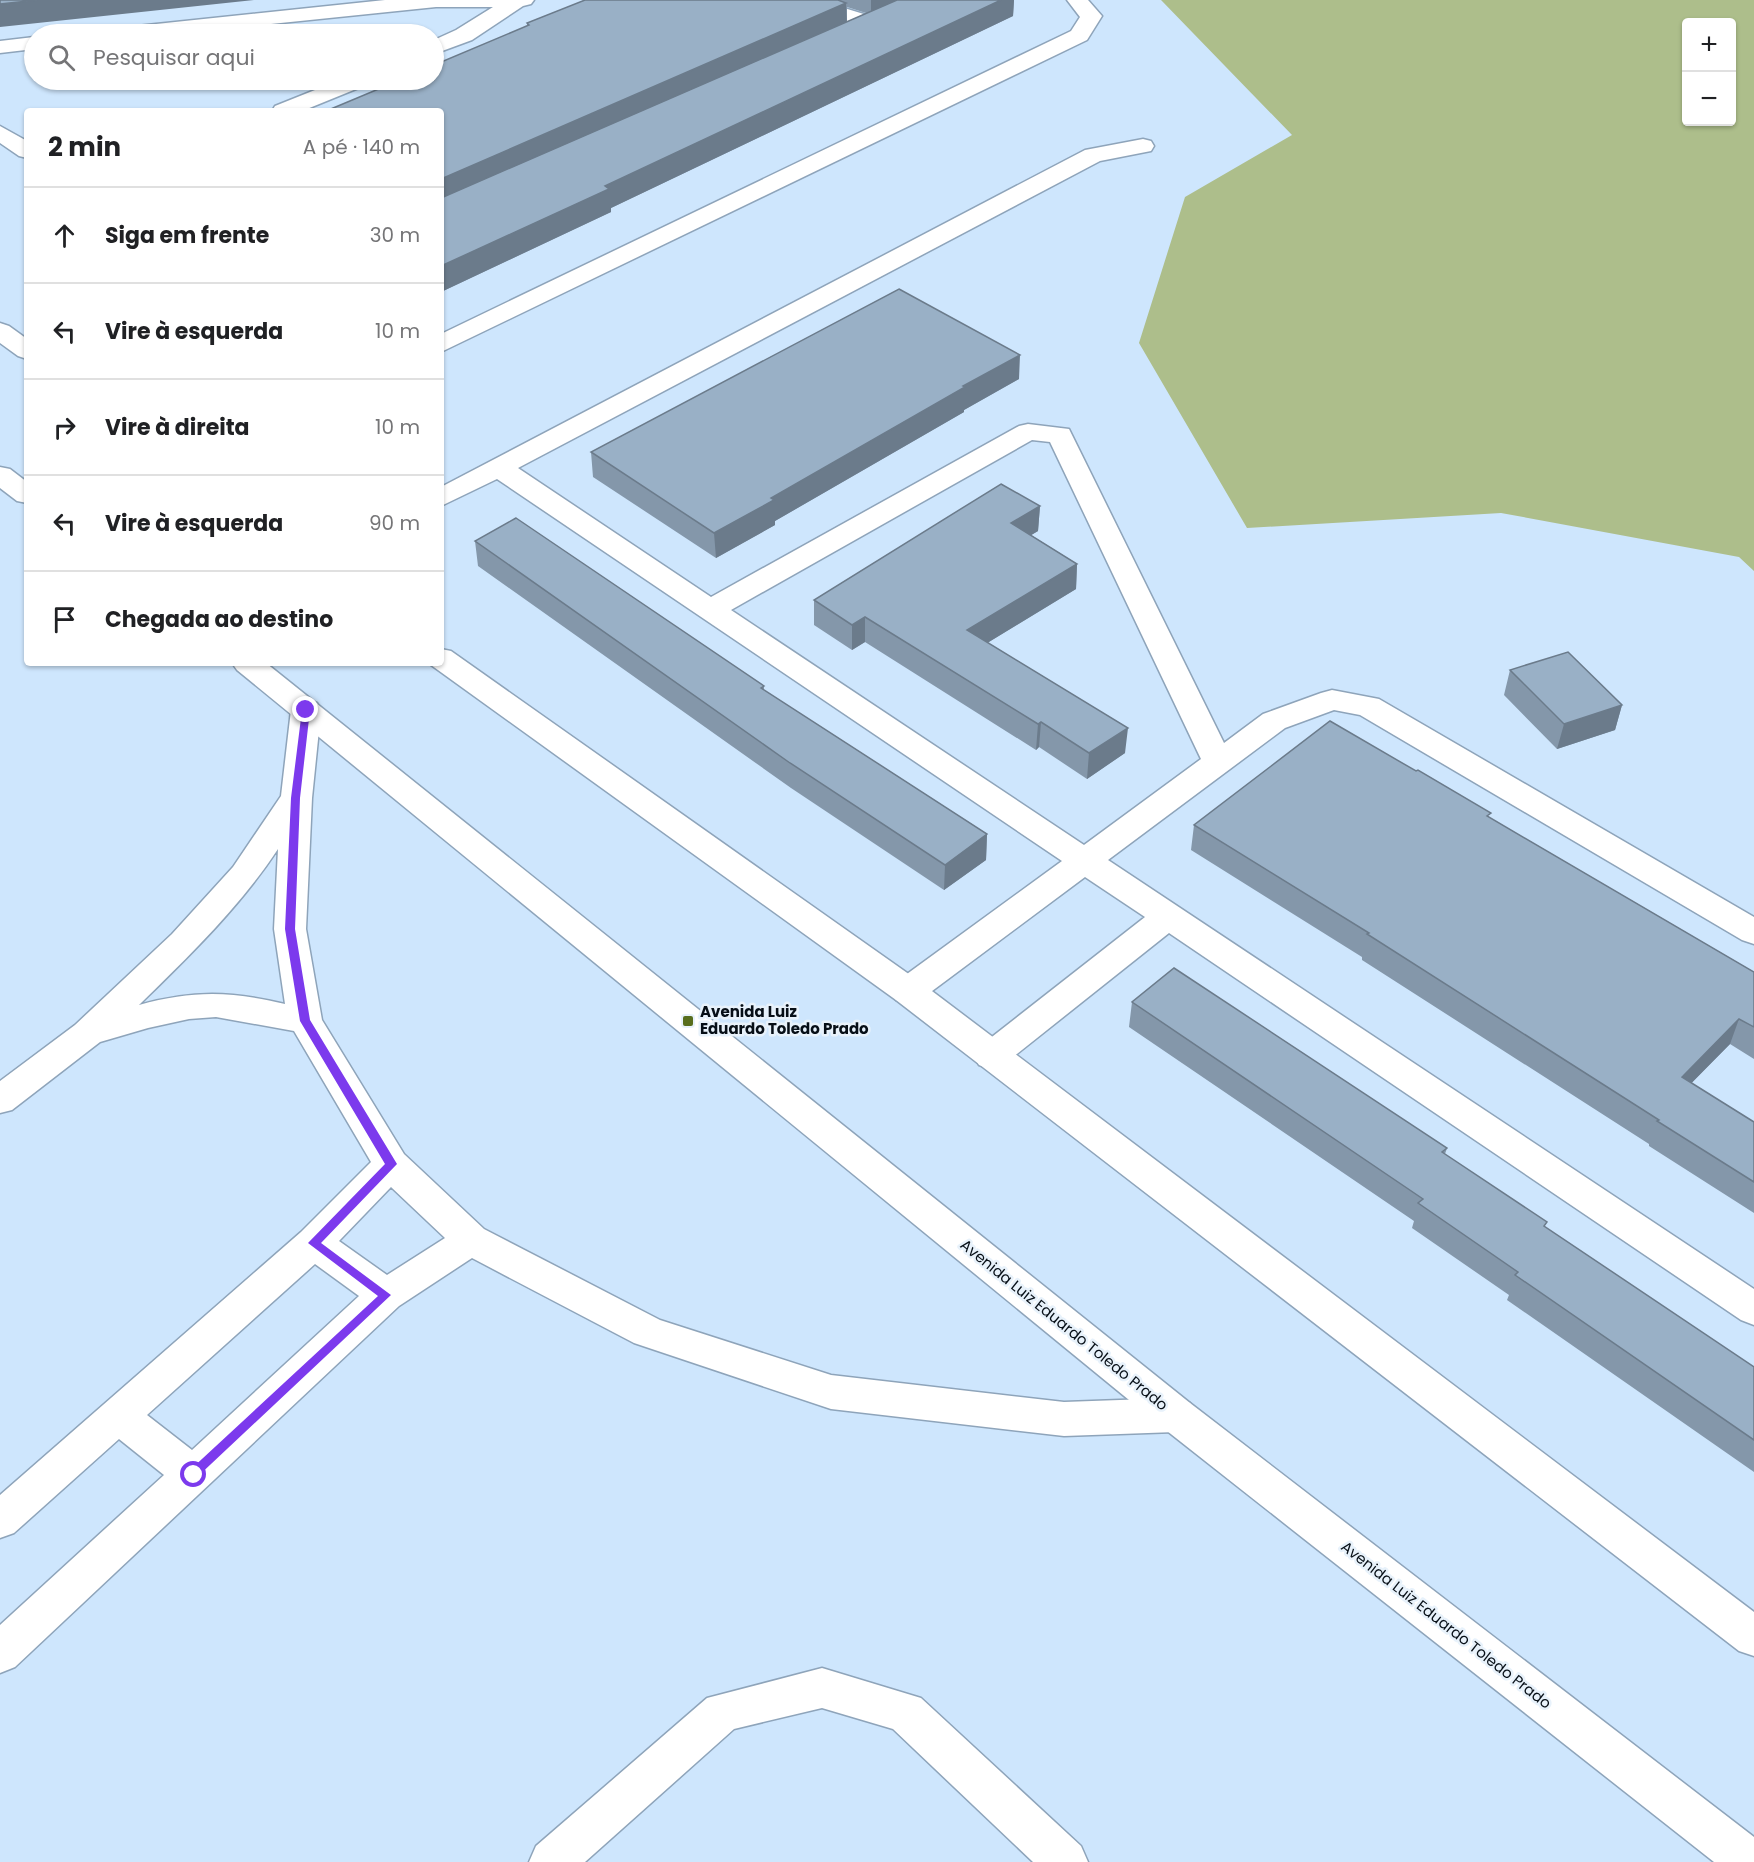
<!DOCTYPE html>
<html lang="pt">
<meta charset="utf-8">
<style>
:root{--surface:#fff;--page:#f6f6f6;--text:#202124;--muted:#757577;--line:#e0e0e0}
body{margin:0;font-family:Poppins,sans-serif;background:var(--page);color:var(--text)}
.controls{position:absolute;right:18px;top:18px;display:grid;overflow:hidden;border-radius:6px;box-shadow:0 2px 4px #0004}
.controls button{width:54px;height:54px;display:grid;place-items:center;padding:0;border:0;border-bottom:2px solid var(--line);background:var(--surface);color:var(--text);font:30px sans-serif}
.stop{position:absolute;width:18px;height:18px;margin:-14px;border:4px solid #7c3aed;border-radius:50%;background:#fff}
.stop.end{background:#7c3aed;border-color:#fff;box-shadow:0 2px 6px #0008}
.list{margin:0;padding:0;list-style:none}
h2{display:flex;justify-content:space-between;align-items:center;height:78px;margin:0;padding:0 24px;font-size:26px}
h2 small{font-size:20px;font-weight:400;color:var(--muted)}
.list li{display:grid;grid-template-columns:39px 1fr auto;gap:18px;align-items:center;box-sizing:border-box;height:96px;padding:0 24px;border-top:2px solid var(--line)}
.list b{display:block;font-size:22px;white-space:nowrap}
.list em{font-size:20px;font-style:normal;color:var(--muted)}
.icon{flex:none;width:33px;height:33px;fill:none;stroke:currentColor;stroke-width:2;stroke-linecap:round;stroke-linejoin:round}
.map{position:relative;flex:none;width:1754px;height:1862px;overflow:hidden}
.search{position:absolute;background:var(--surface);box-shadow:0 2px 4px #0004;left:24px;top:24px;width:420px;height:66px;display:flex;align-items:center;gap:15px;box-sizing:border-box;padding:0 21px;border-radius:33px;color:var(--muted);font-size:22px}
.panel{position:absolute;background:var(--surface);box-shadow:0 2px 4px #0004;left:24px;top:108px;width:420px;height:558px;border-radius:6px}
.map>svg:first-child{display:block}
</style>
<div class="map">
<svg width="1754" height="1862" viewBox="0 0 1754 1862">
<rect width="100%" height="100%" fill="#cee6fd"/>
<path fill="#adbe8b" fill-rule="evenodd" d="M1161 0H1754V571L1739 557 1501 513 1247 528 1139 343 1185 197 1292 135ZM1686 22H1732V122H1686Z"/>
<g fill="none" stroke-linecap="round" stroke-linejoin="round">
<g stroke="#8ea4ba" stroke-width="3">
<path id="street" d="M385 0H534L531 4 523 6 472 40 434 54V40L456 30 493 7H436L175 34H107L110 29 118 28Z
M786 0H818L880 19 883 24 880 29 872 30 789 4Z
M1067 0H1088L1102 16 1087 40 441 352V334L1071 31 1080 17Z
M34 37V49L0 53V41Z
M340 80H369L366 85 302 111H272L275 106Z
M0 126 27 141V158L19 156 0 143Z
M1143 139 1151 141 1154 146 1151 151 1100 161 518 468 711 597 1019 426 1028 424 1069 429 1224 743 1263 714 1321 693 1332 690 1379 699 1754 917V944L1742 940 1360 715 1334 710 1285 728 1108 860 1754 1289V1325L1741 1320 1169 933 1003 1065 991 1069 979 1065 974 1056 979 1047 1145 917 1085 877 920 1000 908 1003 896 1000 891 991 896 982 1062 861 497 479 441 506V487L1085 150ZM1032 440 1050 442 1201 759 1084 845 731 610Z
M306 700 317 703 321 710 312 798 306 929 322 1020 404 1154 484 1229 660 1320 831 1375 1064 1402 1176 1398 1190 1403 1196 1415 1190 1427 1176 1432 1064 1436 831 1409 634 1343 472 1258 399 1306 15 1667 0 1673V1625L164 1475 119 1439 14 1533 0 1538V1495L301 1232 371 1162 294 1031 216 1017 189 1019 148 1028 100 1042 12 1110 0 1113V1081L75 1025 172 934 233 867 281 796 291 710 295 703ZM278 849 274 929 285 1004C231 991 193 990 139 1005 189 956 239 908 278 849ZM391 1187 445 1238 387 1275 339 1241ZM315 1264 359 1296 192 1450 147 1415Z
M822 1668 921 1698 1081 1846 1088 1862H1033L893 1729 822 1708 734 1729 585 1862H529L536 1846 707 1698Z"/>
</g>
<g stroke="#8ea4ba" stroke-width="3">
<path id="secondary" d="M0 323 9 326 27 339V359L18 356 0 343Z
M0 467 10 469 27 482V503L17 501 0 488Z
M441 649 451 651 920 982 1754 1612V1656L1739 1651 896 1000 431 665 441 663Z
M232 663H266L1190 1403 1754 1837V1862H1714L1162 1427 237 670Z"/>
</g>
<use href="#street" fill="#fff" fill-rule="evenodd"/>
<use href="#secondary" fill="#fff" fill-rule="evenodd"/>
</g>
<path fill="#8497aa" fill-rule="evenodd" d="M585 0H1014L1013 16 611 208V212L441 292V111L527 26V23ZM847 7 866 13 847 22Z
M1019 379 964 410V412L775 521V525L716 558 593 477 591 452Z
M1040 506 1038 531 1031 535 1077 564 1076 589 987 643 1125 753 1087 779 1039 747 1036 750 865 642 852 650 814 625V600Z
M475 541 764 686V690L987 834 986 860 944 890 791 788 478 566Z
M1510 670 1622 705 1615 730 1557 749 1504 695Z
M1490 818 1754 972V1059L1730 1044 1691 1083 1754 1122V1213L1649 1146V1144L1362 960V957L1191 850 1194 825Z
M1132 1002 1447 1148 1445 1154 1546 1228 1754 1367V1472L1507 1300 1509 1295 1412 1228 1414 1221 1129 1027Z"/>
<path fill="#6b7b8b" d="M37 0H254L0 27V4Z
M871 0H904L871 15Z
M1001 0H1014L1013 16 611 208V212L441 292V266L605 186Z
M846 3 847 25 441 204V179Z
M1020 355 1019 379 964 410V412L775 521V525L716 558 714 533 771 498 963 386Z
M1040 506 1038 531 1010 548 1011 523Z
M1077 564 1076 589 966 656 967 630Z
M865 617V642L852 650V625Z
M1622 705 1615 730 1557 749 1564 724Z
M1041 722 1039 747 1036 750 1038 724Z
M1128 728 1125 753 1087 779 1089 753Z
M987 834 986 860 944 890 945 865Z
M1739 1019 1730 1044 1673 1102 1682 1077Z"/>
<path fill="#99b0c6" stroke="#6b7b8b" stroke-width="1.5" d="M0 0H37L0 4Z
M585 0H838L846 3 441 179V111H326L400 80H434V65L529 25 527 23Z
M897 0H1001L605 186 609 189 441 266V198Z
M899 289 1020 355 963 386 965 387 771 498 774 500 714 533 591 452Z
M1001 484 1040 506 1011 523 1077 564 967 630 1128 728 1089 753 1041 722 1038 724 865 617 852 625 814 600Z
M516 518 764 686 761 688 987 834 945 865 790 763 475 541Z
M1568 652 1622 705 1564 724 1510 670Z
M1330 721 1416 771 1418 770 1491 813 1487 816 1754 972V1027L1739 1019 1682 1077 1754 1122V1182L1657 1121 1659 1120 1367 934 1369 933 1194 825Z
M1174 968 1447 1148 1442 1152 1547 1222 1544 1226 1754 1367V1440L1515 1275 1518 1272 1418 1203 1423 1199 1132 1002Z"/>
<path fill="#7c3aed" d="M306 707 310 710 300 798 295 929 310 1020 397 1164 321 1243 391 1295 194 1480 188 1475 189 1471 378 1296 308 1243 385 1164 300 1021 285 929 291 798 302 710Z"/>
<rect fill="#586e1d" stroke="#e8f2fb" stroke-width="2" x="682" y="1015" width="12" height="12" rx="3"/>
<g text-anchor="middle" stroke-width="5" stroke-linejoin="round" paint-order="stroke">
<g font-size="15" font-weight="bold" fill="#070f17" stroke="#e8f2fb" text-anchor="start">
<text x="700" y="1017">Avenida Luiz<tspan x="700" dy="17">Eduardo Toledo Prado</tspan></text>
</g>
<g font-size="15" fill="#070f17" stroke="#e8f2fb">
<text transform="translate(1064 1325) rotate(39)" y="5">Avenida Luiz Eduardo Toledo Prado</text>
<text transform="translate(1446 1625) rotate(38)" y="5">Avenida Luiz Eduardo Toledo Prado</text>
</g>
</g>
</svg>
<div class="controls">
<button>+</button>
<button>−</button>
</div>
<div class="stop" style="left:194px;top:1475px"></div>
<div class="stop end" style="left:306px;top:710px"></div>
<div class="search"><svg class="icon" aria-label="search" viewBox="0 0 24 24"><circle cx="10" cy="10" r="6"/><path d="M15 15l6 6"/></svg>Pesquisar aqui</div>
<section class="panel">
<h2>2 min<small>A pé · 140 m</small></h2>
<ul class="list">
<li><svg class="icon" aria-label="ahead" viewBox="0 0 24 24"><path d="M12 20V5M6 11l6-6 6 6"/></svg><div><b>Siga em frente</b></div><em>30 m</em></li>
<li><svg class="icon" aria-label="left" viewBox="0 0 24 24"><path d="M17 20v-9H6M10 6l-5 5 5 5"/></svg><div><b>Vire à esquerda</b></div><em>10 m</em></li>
<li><svg class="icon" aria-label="right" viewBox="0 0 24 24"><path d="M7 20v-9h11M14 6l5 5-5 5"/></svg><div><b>Vire à direita</b></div><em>10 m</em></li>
<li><svg class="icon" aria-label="left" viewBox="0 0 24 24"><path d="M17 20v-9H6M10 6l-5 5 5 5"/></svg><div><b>Vire à esquerda</b></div><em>90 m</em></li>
<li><svg class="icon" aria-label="arrive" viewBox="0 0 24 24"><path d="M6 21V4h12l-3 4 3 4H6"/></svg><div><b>Chegada ao destino</b></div></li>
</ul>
</section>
</div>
